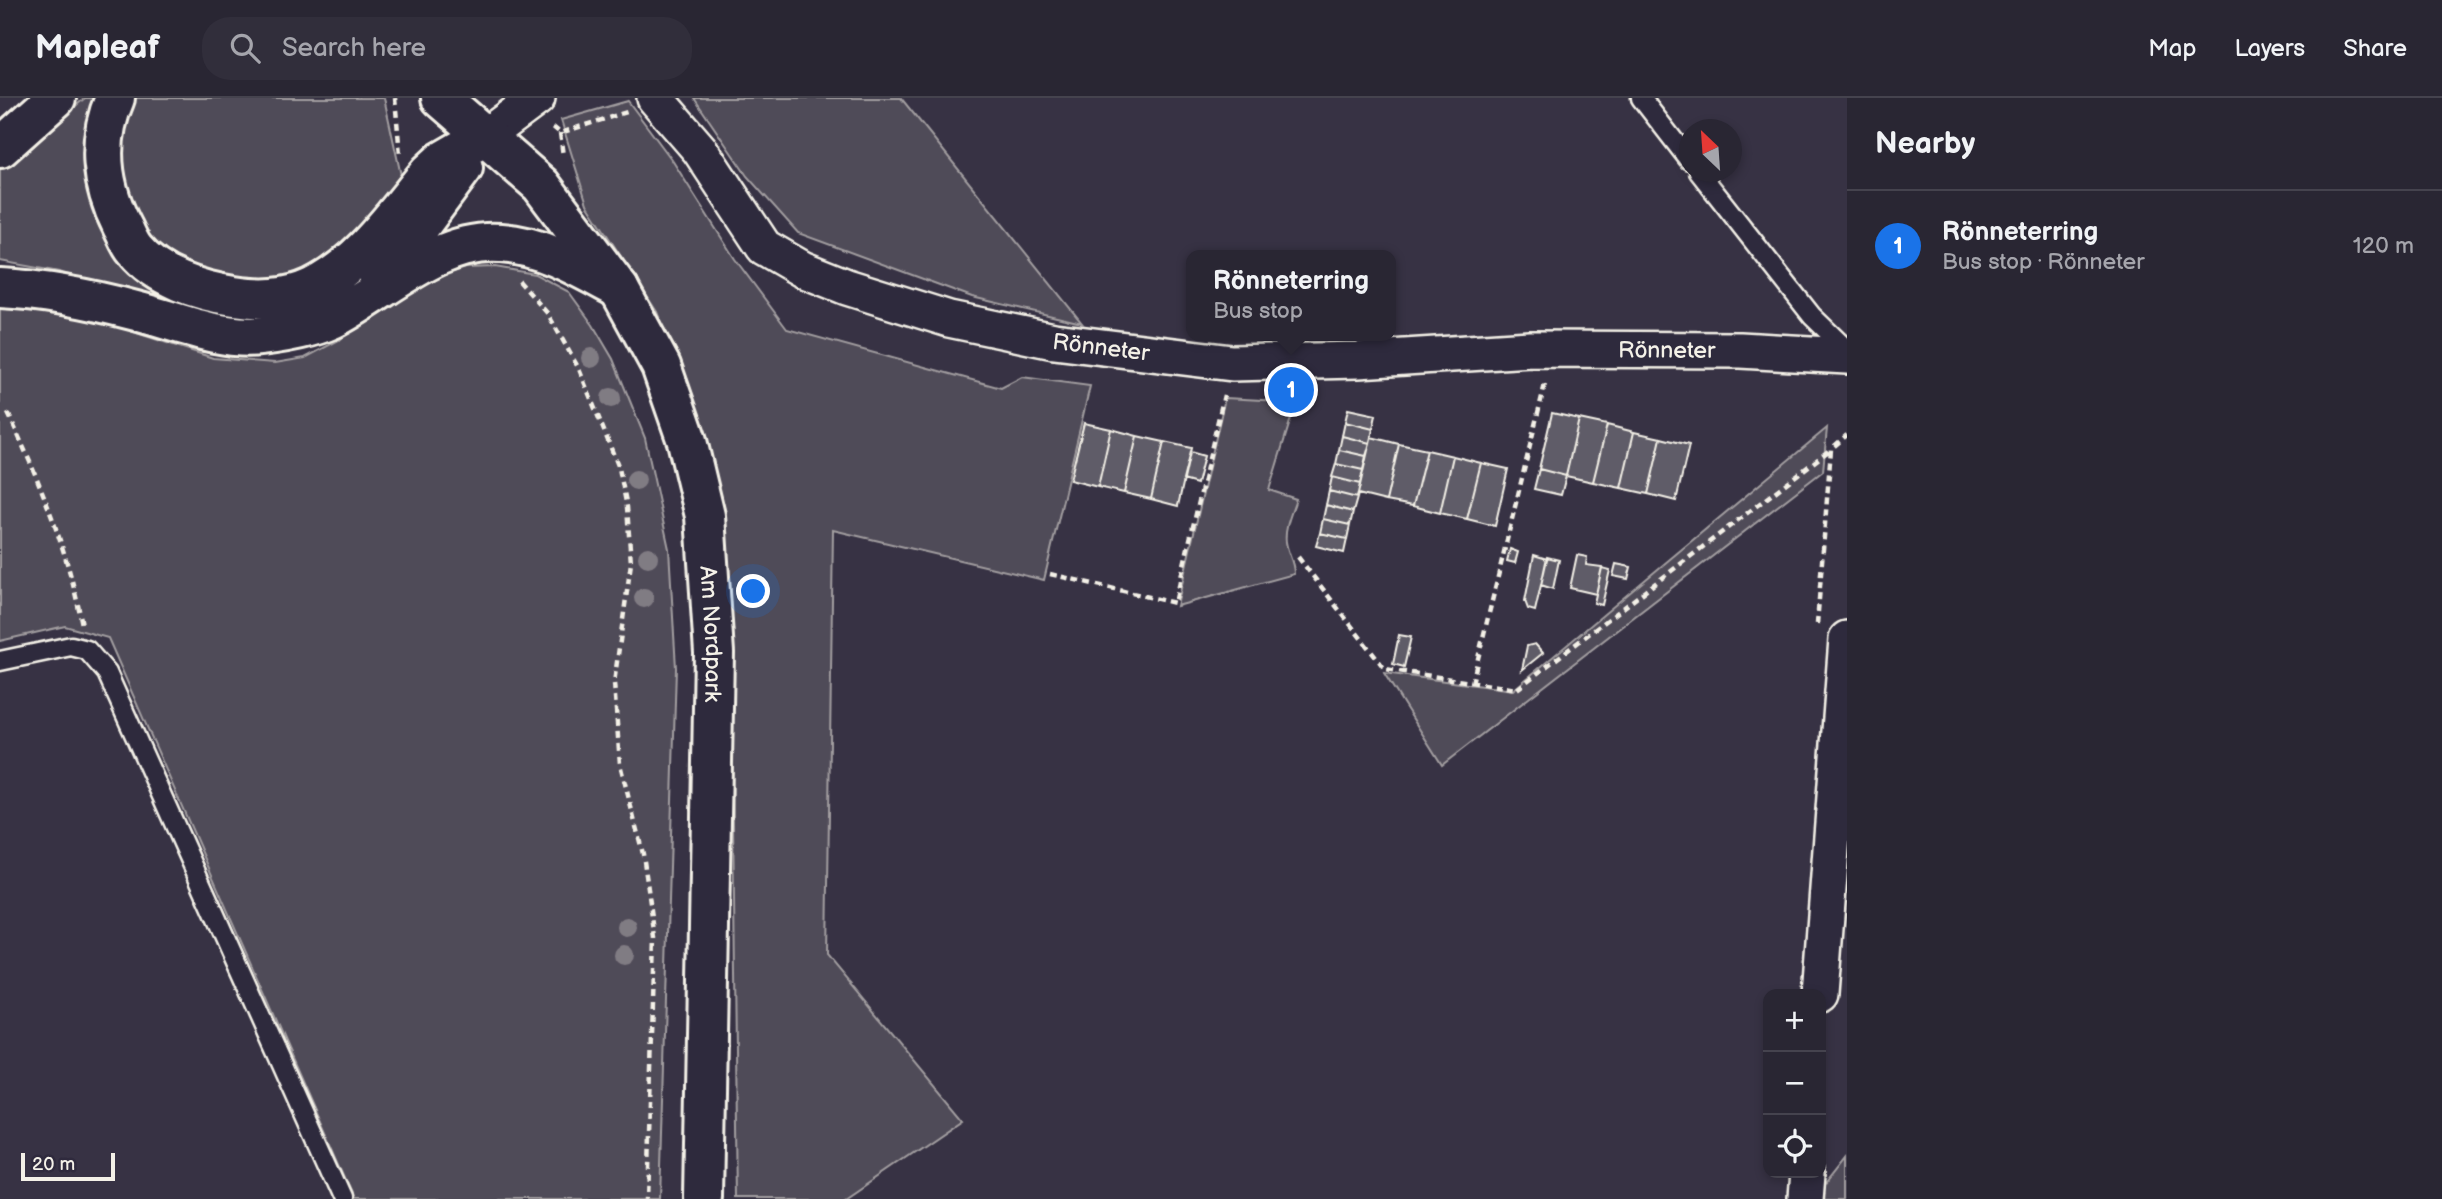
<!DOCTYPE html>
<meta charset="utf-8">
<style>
:root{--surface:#292633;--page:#312e3b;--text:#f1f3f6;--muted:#a5a5ac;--line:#45434e;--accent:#1a73e8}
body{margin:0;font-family:"Balsamiq Sans",sans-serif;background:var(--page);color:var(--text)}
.controls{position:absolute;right:21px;bottom:21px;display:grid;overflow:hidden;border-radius:14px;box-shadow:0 4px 10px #0003}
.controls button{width:63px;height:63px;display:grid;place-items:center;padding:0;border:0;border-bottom:2px solid var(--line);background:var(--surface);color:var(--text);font:35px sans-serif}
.compass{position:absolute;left:1679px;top:21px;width:63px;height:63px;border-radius:50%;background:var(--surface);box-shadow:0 4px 10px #0003;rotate:335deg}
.scale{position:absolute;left:21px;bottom:18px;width:94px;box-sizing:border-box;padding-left:7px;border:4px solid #f4f1e8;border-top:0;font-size:19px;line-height:24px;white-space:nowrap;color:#f4f1e8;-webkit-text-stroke:5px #2f2a3d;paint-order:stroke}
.you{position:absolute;left:754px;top:494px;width:24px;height:24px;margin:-18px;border:5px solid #fff;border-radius:50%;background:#1a73e8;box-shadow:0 0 0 10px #1a73e833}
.badge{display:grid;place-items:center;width:46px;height:46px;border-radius:50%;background:var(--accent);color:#fff;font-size:23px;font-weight:700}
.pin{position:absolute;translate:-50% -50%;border:4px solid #fff;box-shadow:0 2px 7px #0006}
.popup{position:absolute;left:1186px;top:152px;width:210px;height:91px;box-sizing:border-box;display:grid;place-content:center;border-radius:14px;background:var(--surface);filter:drop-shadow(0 2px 5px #0005);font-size:23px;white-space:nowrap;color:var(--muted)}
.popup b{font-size:26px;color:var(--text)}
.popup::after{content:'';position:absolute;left:50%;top:100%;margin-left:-14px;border:14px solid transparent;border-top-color:var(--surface)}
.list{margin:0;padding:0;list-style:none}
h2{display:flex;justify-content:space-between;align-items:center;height:91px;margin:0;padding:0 28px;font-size:30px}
h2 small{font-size:23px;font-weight:400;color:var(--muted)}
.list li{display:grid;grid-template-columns:46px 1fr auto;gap:21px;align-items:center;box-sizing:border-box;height:112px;padding:0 28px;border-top:2px solid var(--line)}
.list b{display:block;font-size:26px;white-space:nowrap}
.list p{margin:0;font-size:23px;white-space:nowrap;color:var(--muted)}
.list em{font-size:23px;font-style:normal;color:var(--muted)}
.icon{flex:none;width:38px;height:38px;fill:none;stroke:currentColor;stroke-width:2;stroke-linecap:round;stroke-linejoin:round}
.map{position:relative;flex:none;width:1847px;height:1101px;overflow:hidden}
header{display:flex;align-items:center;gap:42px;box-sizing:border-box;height:98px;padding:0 35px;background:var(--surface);border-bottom:2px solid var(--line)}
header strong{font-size:33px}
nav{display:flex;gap:38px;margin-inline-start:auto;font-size:24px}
.search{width:490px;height:63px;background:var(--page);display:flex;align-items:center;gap:18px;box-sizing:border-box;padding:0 24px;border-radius:28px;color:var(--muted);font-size:26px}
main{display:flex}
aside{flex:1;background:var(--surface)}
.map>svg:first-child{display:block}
</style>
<header>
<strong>Mapleaf</strong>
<div class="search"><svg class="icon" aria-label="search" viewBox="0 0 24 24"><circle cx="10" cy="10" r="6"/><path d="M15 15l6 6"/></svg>Search here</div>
<nav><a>Map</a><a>Layers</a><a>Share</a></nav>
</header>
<main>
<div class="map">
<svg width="1847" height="1101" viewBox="0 0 1847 1101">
<rect width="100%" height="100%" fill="#373244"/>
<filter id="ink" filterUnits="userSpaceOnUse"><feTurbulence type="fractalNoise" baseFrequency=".0143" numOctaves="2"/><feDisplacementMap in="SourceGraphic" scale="14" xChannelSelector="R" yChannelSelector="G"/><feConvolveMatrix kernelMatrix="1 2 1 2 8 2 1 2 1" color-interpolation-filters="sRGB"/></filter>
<g filter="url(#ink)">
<path fill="#504b59" stroke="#a29ea0" stroke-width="2" d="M85 0H102L98 85 192 201 189 212 59 174 0 163V72Z
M125 0H384L402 82 330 166 257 190 192 173 153 146 124 104 116 74Z
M694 0H901L1082 225 972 199 798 135 747 78Z
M628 3 672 62 735 161 787 231 1001 290 1022 279 1090 288 1044 482 833 432 827 857 963 1021 846 1101H738L731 576 714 373 688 292 657 214 587 106 561 22Z
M495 169 535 176 569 194 593 227 613 261 645 340 669 451 676 570 660 1101H354L108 540 65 528 0 543V208L29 209 97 222 213 260 275 265 305 260 341 241 434 180 466 170Z
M1225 300 1296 304 1269 392 1296 401C1292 414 1284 430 1286 444 1288 457 1294 463 1294 476L1177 508Z
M1827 330 1823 373 1442 667 1384 575 1513 592Z
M1847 1058V1101H1820L1821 1091Z"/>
<path fill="#5f5c67" stroke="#f4f1e8" stroke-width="2" d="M1348 311 1376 317 1373 331 1345 324Z
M1552 315 1579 321 1566 378 1539 371Z
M1579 321 1607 327 1593 384 1566 378Z
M1345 324 1373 331 1370 345 1342 338Z
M1084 325 1111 331 1098 389 1070 382Z
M1607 327 1634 334 1621 390 1593 384Z
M1111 331 1137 338 1124 395 1098 389Z
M1634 334 1661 340 1648 396 1621 390Z
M1137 338 1164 344 1151 401 1124 395Z
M1342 338 1370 345 1366 358 1339 352Z
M1371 339 1399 346 1386 403 1358 396Z
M1661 340 1689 347 1676 403 1648 396Z
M1164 344 1191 350 1178 408 1151 401Z
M1399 346 1427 352 1413 408 1386 403Z
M1339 352 1366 358 1363 372 1336 366Z
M1427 352 1453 358 1440 415 1413 408Z
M1190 354 1204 358 1197 386 1183 382Z
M1453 358 1481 365 1467 421 1440 415Z
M1481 365 1508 371 1495 428 1467 421Z
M1336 366 1363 372 1360 386 1332 379Z
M1539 371 1566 378 1561 397 1534 391Z
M1332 379 1360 386 1357 400 1329 393Z
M1329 393 1357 400 1353 414 1326 407Z
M1326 407 1353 414 1350 427 1323 421Z
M1323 421 1350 427 1347 441 1320 435Z
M1320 435 1347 441 1344 455 1316 448Z
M1510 451 1518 454 1515 465 1507 463Z
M1534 457 1547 461 1535 513 1528 511 1525 503Z
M1577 457 1587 459 1586 467 1602 469 1596 496 1570 490Z
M1547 459 1559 462 1553 491 1541 487Z
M1616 466 1631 469 1628 481 1613 478Z
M1602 470 1610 472 1602 507 1594 505Z
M1399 537 1411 539 1404 569 1393 566Z
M1535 546 1543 555 1522 572 1527 548Z"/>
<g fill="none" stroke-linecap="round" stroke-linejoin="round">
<g stroke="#f4f1e8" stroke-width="23">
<path id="service" d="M1641 0 1689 62
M1699 74 1812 218 1847 252
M0 563 71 548 87 552 107 575 342 1101"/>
</g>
<g stroke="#f4f1e8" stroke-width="40">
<g id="minor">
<path id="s1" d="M655 0 700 52 764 149 802 171 847 189 949 221 1054 243 1232 265 1358 262 1530 251 1740 252 1847 258"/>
<path d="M487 37 537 0"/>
<path d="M1820 896 1847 541"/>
<path d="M1805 1101 1807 1075"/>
</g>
</g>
<g stroke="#f4f1e8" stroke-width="44">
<g id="tertiary">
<path id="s2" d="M441 0 541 87 619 191 661 268 687 343 705 418 714 555 704 1101"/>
</g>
</g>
<g stroke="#f4f1e8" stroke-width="44">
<path id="trunk" d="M115 0C96 43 101 87 122 128 126 135 129 145 135 152 158 180 199 193 234 198 261 202 286 202 312 190 361 166 395 116 429 75L442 63 487 37
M0 50 56 0
M378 185 463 70
M0 190C46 192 91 201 136 213 175 223 221 243 261 238 285 235 317 230 338 218 388 191 440 140 501 145 544 148 582 171 619 191"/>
</g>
<path stroke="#f4f1e8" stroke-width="4.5" stroke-dasharray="7 5" stroke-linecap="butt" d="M395 0 400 57
M553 29 560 35 627 14
M560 35 563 58
M519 183 548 216 579 271 619 370 627 409 631 465 614 585 620 666 643 756 655 840 647 1101
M8 315C40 384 68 452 82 527
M1298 459 1385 571 1517 591 1831 351
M1050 476 1175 505 1224 297
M1817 526 1831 351 1847 337
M1472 585 1546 282"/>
<use href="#service" stroke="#2f2a3d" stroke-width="18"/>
<use href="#minor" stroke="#2f2a3d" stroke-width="35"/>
<use href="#tertiary" stroke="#2f2a3d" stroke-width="38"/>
<use href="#trunk" stroke="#2f2a3d" stroke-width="38"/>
</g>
<g fill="#807b83">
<circle cx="591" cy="260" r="10"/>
<circle cx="611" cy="300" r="10"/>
<circle cx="636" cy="382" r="10"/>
<circle cx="648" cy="459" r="10"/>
<circle cx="644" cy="500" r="10"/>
<circle cx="627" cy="829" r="10"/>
<circle cx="624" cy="857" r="10"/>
</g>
</g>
<g text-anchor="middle" stroke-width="6" stroke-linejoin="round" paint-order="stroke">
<g font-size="23" fill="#f4f1e8" stroke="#2f2a3d">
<text dy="8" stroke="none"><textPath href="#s1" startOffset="539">Rönneter</textPath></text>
<text dy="8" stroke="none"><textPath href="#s1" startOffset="1106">Rönneter</textPath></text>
<text dy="8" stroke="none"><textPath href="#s2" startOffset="625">Am Nordpark</textPath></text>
</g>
</g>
</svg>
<div class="controls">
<button>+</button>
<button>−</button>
<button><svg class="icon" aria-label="locate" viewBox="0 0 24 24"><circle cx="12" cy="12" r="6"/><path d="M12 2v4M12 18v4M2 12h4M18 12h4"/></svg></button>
</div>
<svg class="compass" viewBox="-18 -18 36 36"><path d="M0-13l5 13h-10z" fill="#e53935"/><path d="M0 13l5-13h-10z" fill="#a5a5ac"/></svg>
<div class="scale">20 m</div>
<div class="you"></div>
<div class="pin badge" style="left:1291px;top:292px">1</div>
<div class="popup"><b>Rönneterring</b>Bus stop</div>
</div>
<aside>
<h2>Nearby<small></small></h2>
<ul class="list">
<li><span class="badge">1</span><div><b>Rönneterring</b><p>Bus stop · Rönneter</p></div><em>120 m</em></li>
</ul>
</aside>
</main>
